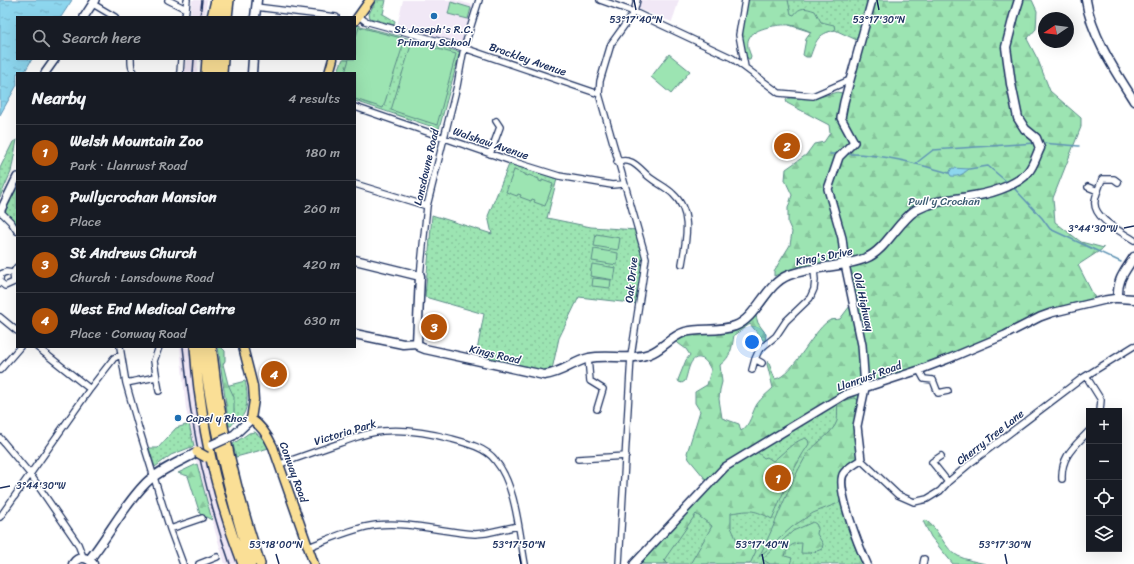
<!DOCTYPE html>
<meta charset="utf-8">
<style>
:root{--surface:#171b24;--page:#20242c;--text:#f1f3f6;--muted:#9ea1a6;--line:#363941;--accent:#b45309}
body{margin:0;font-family:Sriracha,sans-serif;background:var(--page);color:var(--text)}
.controls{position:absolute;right:12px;bottom:12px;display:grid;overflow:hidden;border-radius:0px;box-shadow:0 4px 16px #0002}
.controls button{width:36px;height:36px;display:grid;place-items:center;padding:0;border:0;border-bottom:1px solid var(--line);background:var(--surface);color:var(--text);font:20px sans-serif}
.compass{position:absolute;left:1038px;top:12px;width:36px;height:36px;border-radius:50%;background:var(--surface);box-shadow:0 4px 16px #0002;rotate:257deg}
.you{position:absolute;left:752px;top:342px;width:14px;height:14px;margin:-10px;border:3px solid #fff;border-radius:50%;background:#1a73e8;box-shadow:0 0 0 6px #1a73e833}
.badge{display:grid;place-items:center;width:26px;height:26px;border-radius:50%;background:var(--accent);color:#fff;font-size:13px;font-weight:700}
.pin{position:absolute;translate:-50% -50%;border:2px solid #fff;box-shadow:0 1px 4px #0006}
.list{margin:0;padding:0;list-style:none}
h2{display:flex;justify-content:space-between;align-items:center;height:52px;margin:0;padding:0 16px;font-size:17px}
h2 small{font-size:13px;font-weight:400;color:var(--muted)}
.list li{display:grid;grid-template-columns:26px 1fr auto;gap:12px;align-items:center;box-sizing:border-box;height:56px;padding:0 16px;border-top:1px solid var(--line)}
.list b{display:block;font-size:15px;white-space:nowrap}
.list p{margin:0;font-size:13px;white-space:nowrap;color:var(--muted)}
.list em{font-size:13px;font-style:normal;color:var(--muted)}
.icon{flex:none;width:22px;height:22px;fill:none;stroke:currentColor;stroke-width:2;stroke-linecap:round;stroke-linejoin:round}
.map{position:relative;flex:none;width:1134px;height:564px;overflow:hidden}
.search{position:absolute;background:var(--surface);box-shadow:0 4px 16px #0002;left:16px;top:16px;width:340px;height:44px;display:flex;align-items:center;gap:10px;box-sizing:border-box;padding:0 14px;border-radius:0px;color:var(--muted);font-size:15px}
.panel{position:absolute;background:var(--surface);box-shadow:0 4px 16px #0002;left:16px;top:72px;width:340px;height:276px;border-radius:0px}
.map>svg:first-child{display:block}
</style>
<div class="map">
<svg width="1134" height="564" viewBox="0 0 1134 564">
<defs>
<pattern id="green-dots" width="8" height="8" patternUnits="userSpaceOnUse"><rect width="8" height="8" fill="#9ce4b2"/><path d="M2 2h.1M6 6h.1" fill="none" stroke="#86c49c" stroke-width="1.8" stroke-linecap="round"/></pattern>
<pattern id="forest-firs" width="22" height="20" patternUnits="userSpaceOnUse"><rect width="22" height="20" fill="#9ce4b2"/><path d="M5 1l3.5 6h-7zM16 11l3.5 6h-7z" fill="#86c49c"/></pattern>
<pattern id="water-ripples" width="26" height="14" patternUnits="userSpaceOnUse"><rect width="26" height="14" fill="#8dd6ee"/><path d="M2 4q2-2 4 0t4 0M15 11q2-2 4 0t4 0" fill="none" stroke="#79b8ce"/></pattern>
</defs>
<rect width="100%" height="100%" fill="#fff"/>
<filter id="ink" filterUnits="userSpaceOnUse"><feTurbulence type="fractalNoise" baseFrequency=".025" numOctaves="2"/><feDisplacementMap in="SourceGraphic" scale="8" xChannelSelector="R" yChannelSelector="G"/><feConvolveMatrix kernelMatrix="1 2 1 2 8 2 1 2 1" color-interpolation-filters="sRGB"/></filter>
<g filter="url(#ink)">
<path fill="#f1e8f6" d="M192 0H207L205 17H190Z
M403 0H455L473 5 461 44 397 26Z
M641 0H679L672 22 638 9Z
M186 59H198L197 73H184Z
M180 347H190L201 432V438L205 460 209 466 227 534 238 564H225L215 531 197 464 186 409Z"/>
<path fill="url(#green-dots)" stroke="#5c8a88" d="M376 0H386L383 14 395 21 394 25 370 18 369 14Z
M788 0H872L861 42 835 30 824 33 811 32 789 25Z
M357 25 460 52 439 129 355 101V73H337L343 59H355V30Z
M17 140 11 172 0 197V168L13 142Z
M510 162 557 179 547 218 591 227 637 230 646 258 639 304 579 297 559 338 551 374 475 361 484 314 425 297 432 215 492 234 488 216Z
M17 177V231L0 211Z
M245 381C248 394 250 417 234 422L226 386Z
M865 388 841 482 865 564H634L725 467 846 394Z
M189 424 194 446 171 455 155 467 149 448H158L176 428Z
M255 432 263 439 269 448 236 457 233 444 249 433Z"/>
<path fill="url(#forest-firs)" stroke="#5c8a88" d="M748 0H788L791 14 794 15C800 6 806 8 815 11L821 22 834 25 835 30C817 34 816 41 810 57H806L803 55 806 39 811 32C805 29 797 26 790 25 779 24 754 28 749 38 746 44 749 51 751 56L750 59H748C737 42 745 19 748 0Z
M872 0H1032L1037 11 1036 29 1027 39 1038 60 1050 91 1081 118V127L1053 198 1055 222 1081 242 1104 248 1078 265 1097 302 1063 309 1005 335 846 394 725 467 708 482 689 459 687 453 700 411 695 403V392L705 386 707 385 711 370C709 366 706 359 700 358 689 356 688 374 685 381L682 383 679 382 678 380 686 360 690 355 686 349 675 341 686 335 726 333 737 330 746 323 772 292 773 294 756 316 758 323 766 334 765 341 763 340 750 324 734 335C732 348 731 357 720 365L722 382 720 390 719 399 722 418 739 424 741 431C750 426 752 412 757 404 761 398 768 393 773 388L767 364 768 361 775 379C793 377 816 324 831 320 833 319 837 320 840 319L853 302 828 189 839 157 854 142 841 118Z
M837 92 842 93 838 119 849 141 832 165 825 188 839 238 841 259 795 268 774 276V271L790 245 792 232 788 223V208L792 195 785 180 786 169 806 155 814 144 824 142 830 133 829 125 787 103 786 100 790 98 813 99Z
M218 347H221L225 351V361L223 364 228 384 234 397V422L231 426H229Z
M853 398 857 399 859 402 857 459C852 463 846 466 841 471 833 480 846 492 841 502L813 513 792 527 759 557C776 524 787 488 806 456 813 444 833 434 837 421 838 416 837 408 838 402Z
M805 438 808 440 809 444C793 467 783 494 772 519 753 509 752 510 731 513V527L737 541 753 548 756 551 750 564H690L712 526 696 514 664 560 668 564H638L728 467 756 451 764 458 767 457 773 461C785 452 791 443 805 438Z
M197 464 212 520 200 514 188 476 178 473Z
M925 520C939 528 943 548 958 556 966 560 977 562 986 564H953L931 537 923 521Z
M813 522 816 524 818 528 817 534 823 544 822 549C815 552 809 554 801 553L802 543C792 543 788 546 785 556L792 558 790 564H770L762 559 793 531Z"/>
<path fill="#9ce4b2" stroke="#5c8a88" d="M451 2 471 8 468 19 448 14Z
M359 27 405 39 383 108 355 99V73H345L349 59H355V40Z
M412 42 456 54 437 125 391 110Z
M669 54 690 71 671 94 651 77Z
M514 170 525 174V175L528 176 529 175 539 179V181L542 182V180L553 184 545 206 534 202 535 200 532 199 531 201 520 197 521 195 518 194 517 196 506 192Z
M596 234 620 238 618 250 594 246Z
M594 249 618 253 617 265 592 261Z
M592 264 616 268 614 280 590 276Z
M593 278 611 280 610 288 592 286Z"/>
<path fill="url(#water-ripples)" stroke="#5f93b4" d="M0 0H72L61 17H17V59H32L24 73H17V85L0 115Z
M952 168 969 169C963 174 959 177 951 176L949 173Z"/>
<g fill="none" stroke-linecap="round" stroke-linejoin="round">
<path stroke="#5f93b4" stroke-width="1.5" d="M1041 143 1079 146
M830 154H837
M847 154C879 153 918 164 949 173
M915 164 933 150 1035 143
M969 169 988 166 1007 182
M1013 187 1042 218 1050 229 1121 262"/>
<g stroke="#1b2f5e" stroke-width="8">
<path id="minor" d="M168 0 186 9
M600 0 634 12 732 58 779 93 813 96 850 80
M745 0 739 35 745 67
M93 4 115 17
M256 7 336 17
M359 16 365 21 464 48 599 94
M185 17 187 0
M131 59C131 65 131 69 135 73
M180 73 181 59
M355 107 514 162 559 176 612 185 623 184
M490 154 500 127 496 121
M617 162C632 157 638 167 648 176 656 183 666 187 673 194 693 212 686 240 682 264
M1118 182 1114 179H1102C1100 186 1096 193 1095 201 1092 218 1122 232 1134 240
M355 184 427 206
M1088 187 1098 191
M0 211 11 222 17 231
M420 276 427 206 457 86 464 48 479 0
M0 279 1 274 6 272 13 273
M0 282 5 286 14 282 13 273 17 267
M0 317 17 331
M37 347 90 389
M120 347 126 383 139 429 170 529 183 564
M588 358 590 381 603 389 597 409
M755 359 762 363
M0 370 20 347
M752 370 755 359 759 350 776 336 786 321 810 298 814 289 815 280 814 270
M919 370 924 379 933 380 938 393 948 391
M1086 376 1101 400 1100 411
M126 383 156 377
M159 391 154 361 159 347
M0 438 30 474 78 544 83 557
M941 456 932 462 948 482
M578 459 626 456
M861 460 898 495 914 502 927 499 940 491 948 482 973 461 1081 379 1134 346
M280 464C300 457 320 450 340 443 354 438 368 432 383 431 407 429 430 433 452 439 467 443 486 448 495 460 516 485 519 532 525 564
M1062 479C1061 456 1074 447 1089 431
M0 517 90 389 114 358 121 355
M170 529 202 518
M308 547C330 539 353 528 376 525 408 521 442 532 475 534L486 533 518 526
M199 564 217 557
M619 564 631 356 646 258 599 94 600 81 611 44 634 12 637 0
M923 564 924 559"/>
</g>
<g stroke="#1b2f5e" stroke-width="10">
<path id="tertiary" d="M84 17 95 0
M45 73 55 59
M0 212 17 177
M634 564 725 467 846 394 919 370 948 359 1005 335 1040 317 1051 313 1105 300 1118 298
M867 564C860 549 834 485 844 473 848 468 856 463 861 460L857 426 865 388 862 345 845 264 842 238 828 189 839 157 854 142 841 118 844 102 872 0"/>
</g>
<g stroke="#1b2f5e" stroke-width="11">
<path id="secondary" d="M1086 0C1091 35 1115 71 1134 101
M255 17 257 0
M252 73 253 59
M1134 257C1124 273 1117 279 1118 298L1134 299
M355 260 420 276 417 343
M355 334 403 344 417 343
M417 343 420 347 425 349 544 375C563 373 572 362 589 358 609 354 630 361 649 354 663 349 671 336 685 332 701 328 719 332 735 326 758 317 765 284 789 275 813 266 842 268 866 258 886 250 898 221 916 210 934 200 954 200 974 196 986 194 997 191 1008 186 1016 182 1023 179 1028 172 1034 165 1036 156 1040 148L1036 138 1025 129 1018 118 1011 84 1006 47 1014 16 1019 0
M234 435 251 419
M89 560C109 535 124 505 146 483 158 471 179 462 194 454
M73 564C78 556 87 556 93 564"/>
</g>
<g stroke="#1b2f5e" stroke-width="11">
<path id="primary" d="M355 21 370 0
M329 73 333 59
M243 347 253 386 254 400 251 419C262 426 268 436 273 447L314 564"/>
</g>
<g stroke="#1b2f5e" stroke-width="12">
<path id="trunk" d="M212 17 216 0
M221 17 224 0
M227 17 229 0
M206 73 207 59
M214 73 215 59
M222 73 223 59
M195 347C200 421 216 495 243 564
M203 347C211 421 229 493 251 564
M211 347C214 364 215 381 218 398 227 454 242 510 260 564"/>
</g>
<use href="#minor" stroke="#fff" stroke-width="5.5"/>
<use href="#tertiary" stroke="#fff" stroke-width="7"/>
<use href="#secondary" stroke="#fff" stroke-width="8"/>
<use href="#primary" stroke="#fadf96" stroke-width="8"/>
<use href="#trunk" stroke="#fadf96" stroke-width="9"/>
<path stroke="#1b2f5e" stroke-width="1.5" d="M200 17 202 0
M193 73 194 59
M183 347C186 372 188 398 193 423 201 471 214 518 230 564"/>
<g stroke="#1b2f5e" stroke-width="11" stroke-linecap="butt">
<path id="secondary-bridge" d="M212 445 234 435"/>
</g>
<g stroke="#1b2f5e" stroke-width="12" stroke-linecap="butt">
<path id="trunk-bridge" d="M197 452 206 457"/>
</g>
<use href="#secondary-bridge" stroke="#fff" stroke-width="8"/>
<use href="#trunk-bridge" stroke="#fadf96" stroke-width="9"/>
</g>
</g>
<path fill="none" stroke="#1b2f5e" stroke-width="1.5" d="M634 0 636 10M877 0 879 10M1124 228 1134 226M0 488 10 486M276 554 279 564M519 554 521 564M762 554 764 564M1005 554 1007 564"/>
<g fill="#1f6fb2" stroke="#fff" stroke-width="1.5">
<circle cx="434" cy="16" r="4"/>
<circle cx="178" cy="418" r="4"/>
</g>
<g text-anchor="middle" stroke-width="3" stroke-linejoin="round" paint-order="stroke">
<g font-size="11" fill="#1b2f5e" stroke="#fff">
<text x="434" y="33">St Joseph's R.C.<tspan x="434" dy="13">Primary School</tspan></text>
<text x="186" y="422" text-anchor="start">Capel y Rhos</text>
</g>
<g font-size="11" fill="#1b2f5e" stroke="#fff">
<text transform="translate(528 59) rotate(19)" y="4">Brackley Avenue</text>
<text transform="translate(491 143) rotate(19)" y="4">Walshaw Avenue</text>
<text transform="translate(426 167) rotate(-77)" y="4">Lansdowne Road</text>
<text transform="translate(824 256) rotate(-11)" y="4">King's Drive</text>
<text transform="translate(631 280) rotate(-84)" y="4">Oak Drive</text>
<text transform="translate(864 302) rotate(78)" y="4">Old Highway</text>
<text transform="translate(495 354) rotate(13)" y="4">Kings Road</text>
<text transform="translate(869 376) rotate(-20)" y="4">Llanrwst Road</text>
<text transform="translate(345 432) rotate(-17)" y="4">Victoria Park</text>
<text transform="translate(990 437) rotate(-38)" y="4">Cherry Tree Lane</text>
<text transform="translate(294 472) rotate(70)" y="4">Conway Road</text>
</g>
<g font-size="11" fill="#3b5c73" stroke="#fff">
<text x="944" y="205">Pwll y Crochan</text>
</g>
</g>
<g font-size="10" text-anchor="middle" fill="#1b2f5e" stroke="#fff" stroke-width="3" stroke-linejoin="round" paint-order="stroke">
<text x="636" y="23">53°17'40"N</text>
<text x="879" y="23">53°17'30"N</text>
<text x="1093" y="232">3°44'30"W</text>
<text x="41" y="489">3°44'30"W</text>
<text x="276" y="548">53°18'00"N</text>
<text x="519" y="548">53°17'50"N</text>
<text x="762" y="548">53°17'40"N</text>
<text x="1005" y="548">53°17'30"N</text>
</g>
</svg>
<div class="controls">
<button>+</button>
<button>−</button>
<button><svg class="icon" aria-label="locate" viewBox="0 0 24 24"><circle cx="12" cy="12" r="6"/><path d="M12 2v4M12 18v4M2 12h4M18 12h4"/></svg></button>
<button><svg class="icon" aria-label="layers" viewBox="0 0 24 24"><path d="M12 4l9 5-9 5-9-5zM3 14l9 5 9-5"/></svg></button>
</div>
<svg class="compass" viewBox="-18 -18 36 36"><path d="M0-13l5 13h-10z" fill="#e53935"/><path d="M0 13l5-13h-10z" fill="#9ea1a6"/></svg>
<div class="you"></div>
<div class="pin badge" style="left:778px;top:478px">1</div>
<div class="pin badge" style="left:787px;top:146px">2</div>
<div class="pin badge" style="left:434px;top:327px">3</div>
<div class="pin badge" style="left:274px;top:374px">4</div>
<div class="search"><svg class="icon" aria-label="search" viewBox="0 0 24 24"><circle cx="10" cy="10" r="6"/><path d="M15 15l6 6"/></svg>Search here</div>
<section class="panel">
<h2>Nearby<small>4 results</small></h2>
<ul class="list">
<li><span class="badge">1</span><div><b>Welsh Mountain Zoo</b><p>Park · Llanrwst Road</p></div><em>180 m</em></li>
<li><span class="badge">2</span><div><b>Pwllycrochan Mansion</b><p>Place</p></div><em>260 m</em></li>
<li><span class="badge">3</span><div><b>St Andrews Church</b><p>Church · Lansdowne Road</p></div><em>420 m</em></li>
<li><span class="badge">4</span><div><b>West End Medical Centre</b><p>Place · Conway Road</p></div><em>630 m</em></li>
</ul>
</section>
</div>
